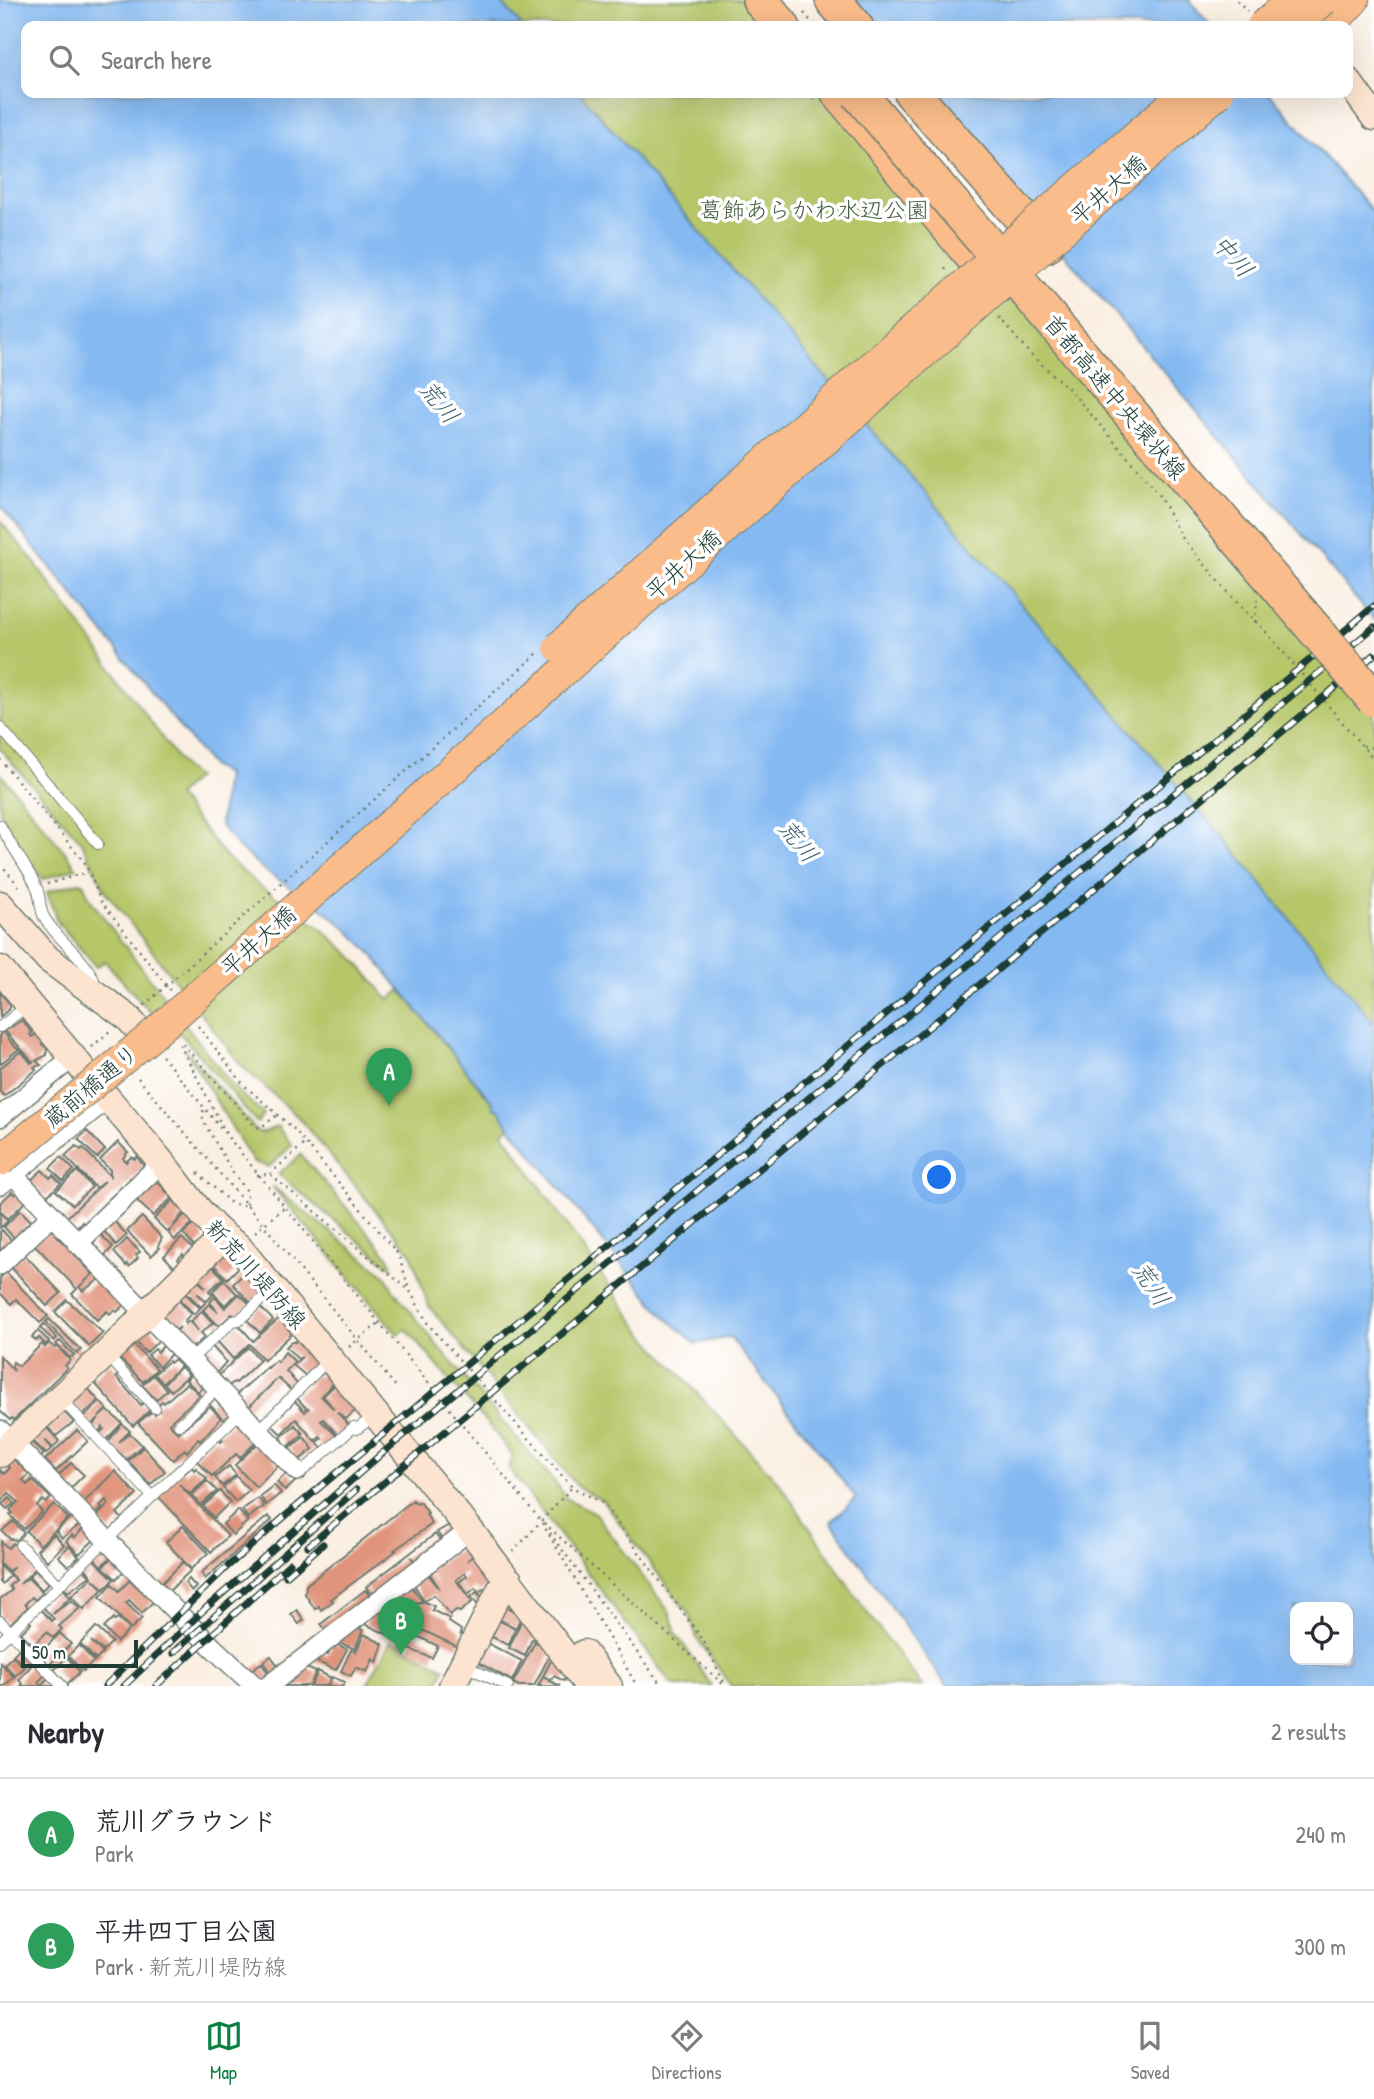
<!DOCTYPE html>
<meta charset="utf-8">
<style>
:root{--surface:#fff;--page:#f2f2f3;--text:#2b2b33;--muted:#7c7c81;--line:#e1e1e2;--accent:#0b8043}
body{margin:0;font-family:"Patrick Hand","Klee One",sans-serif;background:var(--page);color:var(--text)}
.controls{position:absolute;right:21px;bottom:21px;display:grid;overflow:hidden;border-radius:14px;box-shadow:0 7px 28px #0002}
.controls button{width:63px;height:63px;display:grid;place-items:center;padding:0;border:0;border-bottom:2px solid var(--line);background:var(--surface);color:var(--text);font:35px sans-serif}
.scale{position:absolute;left:21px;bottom:18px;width:117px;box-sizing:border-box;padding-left:7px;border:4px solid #1f3d34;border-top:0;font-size:19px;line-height:24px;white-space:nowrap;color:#1f3d34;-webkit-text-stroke:5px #fff;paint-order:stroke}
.you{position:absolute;left:940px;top:1178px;width:24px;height:24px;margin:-18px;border:5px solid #fff;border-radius:50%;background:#1a73e8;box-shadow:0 0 0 10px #1a73e833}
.badge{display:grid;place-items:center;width:46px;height:46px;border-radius:50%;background:var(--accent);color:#fff;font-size:23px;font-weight:700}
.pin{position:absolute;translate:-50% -58px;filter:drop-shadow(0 2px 4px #0008)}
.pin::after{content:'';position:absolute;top:37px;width:24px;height:21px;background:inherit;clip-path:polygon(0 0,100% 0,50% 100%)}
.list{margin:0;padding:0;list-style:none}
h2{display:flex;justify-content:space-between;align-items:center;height:91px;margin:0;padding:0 28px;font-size:30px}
h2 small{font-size:23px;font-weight:400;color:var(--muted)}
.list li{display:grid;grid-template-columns:46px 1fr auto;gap:21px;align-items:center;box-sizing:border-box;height:112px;padding:0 28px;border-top:2px solid var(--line)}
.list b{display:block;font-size:26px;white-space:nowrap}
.list p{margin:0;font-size:23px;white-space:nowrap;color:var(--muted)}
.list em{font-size:23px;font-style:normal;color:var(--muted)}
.icon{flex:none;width:38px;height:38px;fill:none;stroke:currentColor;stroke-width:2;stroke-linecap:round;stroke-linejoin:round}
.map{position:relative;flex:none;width:1374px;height:1686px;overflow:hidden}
.search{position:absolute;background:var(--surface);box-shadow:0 7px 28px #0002;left:21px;right:21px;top:21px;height:77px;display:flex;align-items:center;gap:18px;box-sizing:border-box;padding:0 24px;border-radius:14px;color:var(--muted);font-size:26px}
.sheet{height:315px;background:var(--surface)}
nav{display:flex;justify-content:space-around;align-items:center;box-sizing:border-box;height:98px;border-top:2px solid var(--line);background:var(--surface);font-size:19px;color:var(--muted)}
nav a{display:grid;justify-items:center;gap:4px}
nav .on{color:var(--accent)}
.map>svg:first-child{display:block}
</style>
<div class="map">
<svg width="1374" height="1686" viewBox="0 0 1374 1686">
<rect width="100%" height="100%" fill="#fff"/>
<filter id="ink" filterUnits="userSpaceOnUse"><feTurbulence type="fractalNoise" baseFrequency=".0143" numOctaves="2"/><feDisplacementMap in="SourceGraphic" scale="14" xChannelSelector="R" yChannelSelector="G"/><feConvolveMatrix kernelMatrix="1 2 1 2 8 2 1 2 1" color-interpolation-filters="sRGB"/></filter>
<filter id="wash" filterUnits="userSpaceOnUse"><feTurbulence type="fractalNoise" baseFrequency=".00686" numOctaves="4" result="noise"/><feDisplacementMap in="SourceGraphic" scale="28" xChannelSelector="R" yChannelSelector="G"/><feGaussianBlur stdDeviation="1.57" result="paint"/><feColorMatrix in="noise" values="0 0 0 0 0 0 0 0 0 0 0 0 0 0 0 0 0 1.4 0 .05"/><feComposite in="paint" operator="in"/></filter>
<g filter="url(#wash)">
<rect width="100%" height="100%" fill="#faefe2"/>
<path fill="#b6c669" stroke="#6a824e" stroke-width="2" d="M499 0H767L789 26H522Z
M580 93H846L1374 713V1024L1238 855Z
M0 521 32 559 185 769 196 777 177 796 226 857 258 885 318 926 351 955 389 1000 401 990 493 1104V1108L499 1110 509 1126 503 1133 640 1330 780 1484 863 1607 922 1686H731L697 1638 690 1616 603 1501 578 1487 428 1305 411 1253 298 1117 242 1066 106 892 81 841 0 749Z
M0 773 69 857 76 868 43 879 16 844 0 812Z
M79 882 83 883 90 899 115 933 235 1089 264 1114 257 1123 180 1033 172 1037 105 961 96 967 57 921 47 892Z
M185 1049 254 1128 258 1132H265L277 1126 292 1145 269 1167 253 1162Z
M301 1155 389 1257 392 1268 278 1174Z
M272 1186 386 1276 392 1288 441 1350 558 1486 567 1499 594 1512 670 1613 676 1634 712 1686H673L508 1467 513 1456 492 1429 406 1329 398 1335Z
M391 1641 445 1668 437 1686H371L367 1684Z"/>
<path fill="#84b9f2" stroke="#527b93" stroke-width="2" fill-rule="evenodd" d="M0 0H499L522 26H26V93H580L1238 855 1374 1023V1686H947L831 1522 856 1498 730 1337 696 1344 662 1314 509 1126 499 1110 493 1108V1103L420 1013 417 1012 416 1008 369 951 346 928 321 908 267 872 239 848 220 825 226 774 212 767 0 505ZM1295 1607H1348V1660H1295Z
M850 0H1189L1211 26H872Z
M928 93H1269L1374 213V620Z"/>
<g id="blocks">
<path fill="#e1947d" d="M0 992 10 1004V1008L0 1017Z
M22 1020 32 1033 30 1035 32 1037 36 1034 43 1043 42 1044 47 1048V1055L36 1061 41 1065 34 1067 36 1070 4 1096 0 1092V1068L21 1051 31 1063 33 1062 5 1031Z
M3 1032 16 1048 19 1049 0 1064V1034Z
M87 1131 105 1150 97 1158 78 1139Z
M118 1142 128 1152 123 1158 126 1162 131 1157 135 1159 137 1157 143 1164V1168L131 1179 130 1177 131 1181 124 1187 121 1186 124 1189 117 1194 116 1193 104 1204 106 1206 85 1225 82 1222 74 1230 64 1220 105 1181 96 1188 65 1156 76 1146 81 1150 83 1148 110 1176V1170L100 1160Z
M61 1157 74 1170 63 1181 50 1168Z
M42 1170 50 1178 53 1175 61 1183 46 1197 30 1181Z
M77 1171 92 1187 73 1205 56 1191Z
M155 1178 172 1198 153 1216 131 1195Z
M12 1192 15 1195 17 1192 26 1201 8 1219 0 1211V1203Z
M173 1200 184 1212 172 1228 185 1214 194 1222 175 1240 169 1234 170 1230 167 1232 154 1219Z
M20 1210 31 1221 14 1238 4 1227Z
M0 1212 8 1221 0 1228Z
M142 1217 162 1238 158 1246 160 1248 151 1256 127 1231Z
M113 1220 127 1235 116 1245 102 1229Z
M194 1224 203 1235V1240L195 1248 183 1233Z
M51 1229 93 1274 79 1287 83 1291 100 1279 125 1304 117 1312 114 1310 110 1314 107 1311 97 1320 72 1294 77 1289 34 1244Z
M2 1230 12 1241 0 1252V1232Z
M97 1231 113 1247 103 1257 92 1245 94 1243 90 1238Z
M182 1238 194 1250 186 1258 183 1254 178 1259 180 1261 174 1267 164 1256Z
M127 1239 140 1252 136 1255 138 1258 129 1267 127 1264 126 1266 114 1252Z
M228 1249 242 1264 227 1279 213 1264Z
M24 1254 61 1293 47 1306 10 1266Z
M211 1265 224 1278 209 1291 213 1295 207 1301 197 1293 206 1302 201 1307 185 1291 196 1279 206 1288 197 1278Z
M6 1272 48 1316 40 1323 16 1299 11 1304 0 1293V1278Z
M246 1272 264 1292 251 1303 233 1284Z
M224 1280 237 1294 225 1305 212 1292Z
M183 1291 200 1308 194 1314 177 1297Z
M239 1294 250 1304 236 1317 232 1314 219 1326 203 1310 209 1304 218 1312 210 1302 215 1297 225 1308Z
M177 1298 191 1314 184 1321 185 1324 189 1321 198 1331 191 1321 202 1311 213 1323 201 1333 205 1337 190 1350 174 1334 180 1327 173 1333 157 1316Z
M67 1300 103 1333 89 1346 55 1312Z
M260 1307 273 1320 260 1333 247 1320Z
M283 1315 296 1330 264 1360 249 1344 233 1359 217 1341 237 1323 253 1341Z
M49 1319 81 1350 77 1354 46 1322Z
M44 1324 57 1338 54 1341 40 1328Z
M148 1326 160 1339 146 1353 133 1339Z
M38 1331 49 1341 46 1345 39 1338 36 1341 32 1337Z
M301 1337 310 1347 306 1353 311 1349 322 1361 306 1376 293 1365 302 1357 298 1359 286 1347 291 1342H295Z
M60 1341 74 1355 70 1358 56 1344Z
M131 1342 157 1369 143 1382 117 1356Z
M49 1343 55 1348 57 1346 70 1360 65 1366 67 1368 14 1420 12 1418 10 1420 0 1411V1356L14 1371 12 1366 13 1362 19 1366 42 1344 45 1347Z
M164 1345 172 1353 159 1367 148 1355 155 1349 158 1352Z
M211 1345 226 1362 215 1375 198 1357Z
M248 1347 260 1360 236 1383 234 1382 229 1386 219 1375Z
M285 1352 295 1362 286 1371 298 1385 292 1391 278 1378 247 1409 235 1396 267 1367 268 1368 276 1360 278 1362Z
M175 1359 181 1366 163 1383 154 1374 169 1361 170 1363Z
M110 1363 119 1374 116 1377 141 1405 145 1401 152 1408 133 1426 92 1380Z
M181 1367 189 1375 171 1391 164 1383Z
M324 1367 338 1379 321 1396 334 1409 323 1396 337 1383 359 1407 346 1419 337 1412 349 1425 338 1435 323 1419 321 1421 337 1436 323 1449 317 1442 322 1438 320 1436 315 1441 296 1419 281 1434 271 1424 295 1401 305 1412 309 1408 307 1409 294 1395 310 1385 308 1383 316 1375 318 1377 322 1374 320 1372Z
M192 1373 204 1385 198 1392 186 1380Z
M153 1375 167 1390 156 1400 142 1385Z
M187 1383 200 1395 169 1423 178 1433 210 1406 221 1418 200 1441 198 1439 187 1452 185 1449 173 1460 138 1423 152 1411 155 1414 158 1411 155 1408 162 1401 164 1403Z
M86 1386 99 1401 82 1415 70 1400Z
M217 1397 232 1413 224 1420 209 1404Z
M100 1402 107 1409 99 1417 107 1410 122 1423 106 1440 99 1434 104 1429 103 1427 98 1432 92 1426 99 1418 91 1425 84 1417Z
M61 1409 74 1422 56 1436 45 1425Z
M237 1420 257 1441 240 1458 236 1454 212 1476 194 1458 216 1437 221 1442 223 1440 218 1435Z
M122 1424 130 1431 119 1442 130 1433 142 1445 127 1460 108 1442Z
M44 1425 59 1441 53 1448 45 1440 52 1448 46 1454 30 1438Z
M295 1425 303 1434 287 1448 281 1437Z
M77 1430 88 1441 56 1471 45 1460Z
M304 1437 313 1449 298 1461 289 1448Z
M29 1440 44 1454 39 1459 24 1445Z
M258 1443 279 1465 256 1487 235 1465Z
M143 1447 165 1471 150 1485 128 1461Z
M12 1457 29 1474 23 1480 27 1485 32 1480 51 1498 46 1503 43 1500 37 1506 42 1512 24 1529 10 1515 13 1513 10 1510 18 1502 9 1493 0 1502V1470L4 1474 10 1468 5 1464Z
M71 1463 84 1475 68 1491 56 1478Z
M229 1466 236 1475 222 1486 215 1477Z
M192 1467 194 1470 196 1468 207 1479 190 1494 179 1484 228 1536 211 1552 156 1494 182 1470 185 1473Z
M115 1471 137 1495 117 1513 122 1519 109 1531 96 1517 109 1504 106 1500 100 1506 102 1508 95 1515 83 1503Z
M288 1472 296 1481 285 1491 277 1482Z
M236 1476 249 1490 236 1502 223 1488Z
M207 1481 217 1491 201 1505 192 1495Z
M274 1485 281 1493 266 1505 260 1496Z
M220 1491 230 1502 214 1518 203 1506Z
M10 1498 14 1503 7 1509 2 1504Z
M258 1498 264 1506 248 1518 242 1510Z
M413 1500 417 1504 420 1502 428 1513 426 1514 432 1524 394 1550 396 1551 331 1599 333 1601 321 1610 319 1606 315 1609 305 1594 306 1585Z
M54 1504 68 1518 40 1545 26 1531Z
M238 1510 248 1521 233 1535 223 1524Z
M72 1516 81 1524 62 1538 56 1531Z
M268 1516 272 1520 205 1579 201 1573Z
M13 1521 24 1533 17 1540 10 1539 2 1531Z
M447 1523 459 1525 445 1543 437 1532 449 1525Z
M183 1526 208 1553 191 1569 166 1542Z
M84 1528 95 1539 79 1554 66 1541 72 1535 74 1538Z
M54 1534 64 1545 47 1561 37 1550Z
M435 1534 442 1542 416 1563 411 1557 416 1565 373 1597 366 1587Z
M1 1541 8 1548 13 1543 37 1567 20 1584 28 1578 43 1593 35 1600 32 1597 25 1604 28 1607 9 1625 0 1616V1599L12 1590 9 1586 16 1580 8 1572 14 1567 8 1571 0 1563Z
M467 1541 478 1551 467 1561 478 1552 496 1575 487 1590 485 1588 479 1592 475 1588 468 1594 459 1582 467 1576 465 1573 456 1580 472 1602 460 1612 456 1610 450 1615 434 1595 424 1601 413 1583 426 1572 440 1589 428 1571 441 1562 443 1565 442 1561 460 1550 458 1548Z
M69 1546 79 1557 68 1566 58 1556Z
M101 1548 111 1557 101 1566 92 1556Z
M91 1557 114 1579 104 1589 93 1579 103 1589 84 1609 71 1596 92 1577 83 1564Z
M111 1558 124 1571 116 1579 103 1567Z
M183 1562 191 1570 167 1593 160 1585Z
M0 1565 10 1576 2 1584 0 1582Z
M80 1566 90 1576 68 1592 61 1585Z
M36 1570 49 1583 42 1590 29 1576Z
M189 1579 196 1587 192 1591 185 1583Z
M130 1580 153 1602 142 1613 129 1600 126 1603 142 1618 131 1629 100 1597 112 1584 119 1591Z
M411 1586 422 1601 415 1603 397 1639 365 1624 375 1609 384 1613 382 1610 386 1601Z
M61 1587 70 1597 53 1614 71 1600 80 1608 59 1626 62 1629 53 1638 47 1632 33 1645 21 1633 31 1623 28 1620 40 1609 52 1621 54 1619 42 1606Z
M365 1590 372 1598 328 1633 321 1624Z
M477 1592 485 1601 479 1606 471 1597Z
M424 1602 434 1606 432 1610 450 1619 449 1622 461 1630 460 1634 464 1636 458 1647 416 1627 407 1647 398 1643 417 1603Z
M505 1606 522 1615 516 1628 498 1619Z
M297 1610 304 1620 299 1624 291 1614Z
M114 1618 115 1620 118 1618 130 1629 117 1642 104 1628Z
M522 1619 540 1630 535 1640 532 1639 525 1656 509 1648Z
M498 1620 515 1628 509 1645 490 1636Z
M96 1627 112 1642 103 1651 91 1641 103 1653 96 1660 80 1644Z
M354 1627 363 1630 355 1649 335 1641Z
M60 1633 71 1644 49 1665 39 1654Z
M364 1634 383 1644 377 1662 373 1659 367 1672 356 1667 351 1676 341 1671 351 1650 356 1652Z
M415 1635 438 1646 432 1658 409 1649Z
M538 1640 552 1651 534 1686H519L513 1683 535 1642 537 1643Z
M333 1643 347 1649 336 1670 315 1661 320 1652 328 1655Z
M487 1643 522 1661 512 1681 477 1662Z
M79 1645 94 1661 83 1671 68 1656Z
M21 1647 33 1659 24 1667 13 1655Z
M13 1656 24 1668 15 1676 4 1664Z
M271 1656 281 1670 273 1676 263 1662Z
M67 1657 80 1672 67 1684 54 1670Z
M553 1657 568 1673 564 1681 554 1676 551 1680 543 1676Z
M35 1661 47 1673 38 1682 41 1685 49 1677 58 1686H21L23 1684 19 1680Z
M0 1662 14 1677 4 1686H0Z
M261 1663 272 1678 261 1683 249 1672Z
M304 1667 316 1672 310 1686H284L287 1680 291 1682 297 1671 301 1673Z
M318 1671 331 1678 327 1686H311Z
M332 1677 345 1682 343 1686H328Z
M543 1677 560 1686H538Z"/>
</g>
</g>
<g filter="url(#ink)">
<use href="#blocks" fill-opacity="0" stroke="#6c7b71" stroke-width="2"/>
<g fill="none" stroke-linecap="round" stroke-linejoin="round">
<g stroke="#6c7b71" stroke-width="12">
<path id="lane" d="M0 727 98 844
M0 825C11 846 26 865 36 886 41 895 39 908 44 917 58 942 88 958 96 986
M0 1027 27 1006
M106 1354 155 1408
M190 1360 233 1321 239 1320 271 1291
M60 1398 152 1496
M179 1425 217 1389
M258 1431 325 1363 330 1361
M297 1471 305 1469 354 1427 357 1429 374 1416
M20 1545 59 1585
M0 1621 62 1686
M0 1642 241 1412
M463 1665 508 1686"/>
</g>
<g stroke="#6c7b71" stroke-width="22">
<path id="street" d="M0 1117 72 1058
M0 1161 297 1471
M0 1185 107 1099
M77 1244 162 1162
M0 1265 51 1216
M0 1430C86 1515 164 1606 255 1686
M268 1686 470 1530"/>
</g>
<g stroke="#6c7b71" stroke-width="29">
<path id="secondary" d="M1348 81 1374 117
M0 904 48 959 127 1017 137 1028
M0 969C52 1034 106 1096 159 1159 185 1189 204 1225 238 1246L470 1530 588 1686
M0 1454 106 1354 223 1237
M584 1653 609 1686
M452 1686 500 1590 509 1580"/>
</g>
<g stroke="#6c7b71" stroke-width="32">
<path id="primary" d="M1330 26 1354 0"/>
</g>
<g stroke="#6c7b71" stroke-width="38">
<path id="highway" d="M760 0 782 26
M833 0 855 26
M839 93C893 156 942 223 998 285
M912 93 1046 245"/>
</g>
<path stroke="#6c7b71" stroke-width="2.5" stroke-dasharray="2 5" stroke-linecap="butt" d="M1237 0 1247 11
M804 13 815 26
M809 93 814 99
M999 318 1030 354 1067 387 1114 441 1158 494 1183 539 1239 605 1268 634 1374 760
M1255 622 1257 600
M1363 746 1374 748
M0 759 85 863 101 901 170 990
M0 863 22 890
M47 884 88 872
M198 1026 244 1085 295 1130 398 1254 410 1291 428 1324 572 1487 603 1503 703 1640 726 1686
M92 1047 111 1030
M162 1056 541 1521 637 1686
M138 1078 263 1224 397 1388
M226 1133 180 1045 181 1042 255 1126 260 1128 277 1115
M198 1173 232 1204 247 1206V1191L233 1173 205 1124 202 1115 204 1109
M270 1174 304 1144
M257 1175 270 1174 410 1291
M255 1232 285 1207
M349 1347 379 1323
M544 1523 724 1685
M550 1533 662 1686
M513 1552 572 1487"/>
<use href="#lane" stroke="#fff" stroke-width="10"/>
<use href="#street" stroke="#fff" stroke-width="19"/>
<use href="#secondary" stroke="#fde4d0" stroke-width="26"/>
<use href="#primary" stroke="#f9bc8a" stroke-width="30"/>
<use href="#highway" stroke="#f9bc8a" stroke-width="35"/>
<g stroke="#1f3d34" stroke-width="7">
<path id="rail" d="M308 1546 1374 655
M286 1576 323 1544
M173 1653 356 1490
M105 1686 228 1566 283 1518 1374 606
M124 1686 206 1608 379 1456 1374 627
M156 1686 290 1563"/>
</g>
<use href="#rail" stroke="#fff" stroke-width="4.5" stroke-dasharray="13" stroke-linecap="butt"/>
<g stroke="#6c7b71" stroke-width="32" stroke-linecap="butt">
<path id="primary-bridge" d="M1262 26 1293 0
M1294 26 1324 0
M559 647 886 353 1185 93
M0 1161 149 1038 1218 93"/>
</g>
<g stroke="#6c7b71" stroke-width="38" stroke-linecap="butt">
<path id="highway-bridge" d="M858 93 1374 699"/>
</g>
<path stroke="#6c7b71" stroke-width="2.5" stroke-dasharray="2 5" stroke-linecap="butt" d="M945 270 949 264
M139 1010 538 653"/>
<use href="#primary-bridge" stroke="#f9bc8a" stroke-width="30"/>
<use href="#highway-bridge" stroke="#f9bc8a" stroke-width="35"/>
</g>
</g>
<g text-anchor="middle" stroke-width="7" stroke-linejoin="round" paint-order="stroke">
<g font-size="23" fill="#1f3d34" stroke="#fff">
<text transform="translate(1108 190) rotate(-41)" y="8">平井大橋</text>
<text transform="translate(1115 397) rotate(50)" y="8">首都高速中央環状線</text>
<text transform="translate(683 565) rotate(-42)" y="8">平井大橋</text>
<text transform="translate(258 941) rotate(-42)" y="8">平井大橋</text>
<text transform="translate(91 1086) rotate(-40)" y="8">蔵前橋通り</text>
<text transform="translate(256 1274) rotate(48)" y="8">新荒川堤防線</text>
</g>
<g font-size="23" fill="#455f41" stroke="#fff">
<text x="814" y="218">葛飾あらかわ水辺公園</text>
</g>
<g font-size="24" font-style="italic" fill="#3d626d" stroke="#fff">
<text transform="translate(1233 256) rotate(49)" y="8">中川</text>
<text transform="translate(439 402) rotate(51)" y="8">荒川</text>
<text transform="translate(798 841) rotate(51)" y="8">荒川</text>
<text transform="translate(1151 1284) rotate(56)" y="8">荒川</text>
</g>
</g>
</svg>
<div class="controls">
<button><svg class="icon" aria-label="locate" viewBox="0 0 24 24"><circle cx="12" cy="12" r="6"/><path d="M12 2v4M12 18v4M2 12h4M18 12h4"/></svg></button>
</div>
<div class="scale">50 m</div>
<div class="you"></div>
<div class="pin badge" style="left:389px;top:1106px;background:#2e9e5b">A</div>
<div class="pin badge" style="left:401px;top:1655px;background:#2e9e5b">B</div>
<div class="search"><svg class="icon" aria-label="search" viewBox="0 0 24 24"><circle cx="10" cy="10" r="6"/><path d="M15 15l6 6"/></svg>Search here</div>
</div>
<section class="sheet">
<h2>Nearby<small>2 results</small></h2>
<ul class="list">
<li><span class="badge" style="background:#2e9e5b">A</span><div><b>荒川グラウンド</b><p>Park</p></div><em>240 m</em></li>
<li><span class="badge" style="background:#2e9e5b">B</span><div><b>平井四丁目公園</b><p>Park · 新荒川堤防線</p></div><em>300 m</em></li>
</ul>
</section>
<nav>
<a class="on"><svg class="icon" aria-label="map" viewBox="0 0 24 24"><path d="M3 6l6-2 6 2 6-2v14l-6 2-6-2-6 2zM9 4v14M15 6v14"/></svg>Map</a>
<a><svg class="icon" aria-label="directions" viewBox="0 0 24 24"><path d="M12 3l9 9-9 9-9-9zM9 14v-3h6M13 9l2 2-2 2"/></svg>Directions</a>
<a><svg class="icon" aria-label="saved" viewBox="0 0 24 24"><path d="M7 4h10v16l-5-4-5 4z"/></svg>Saved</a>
</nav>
